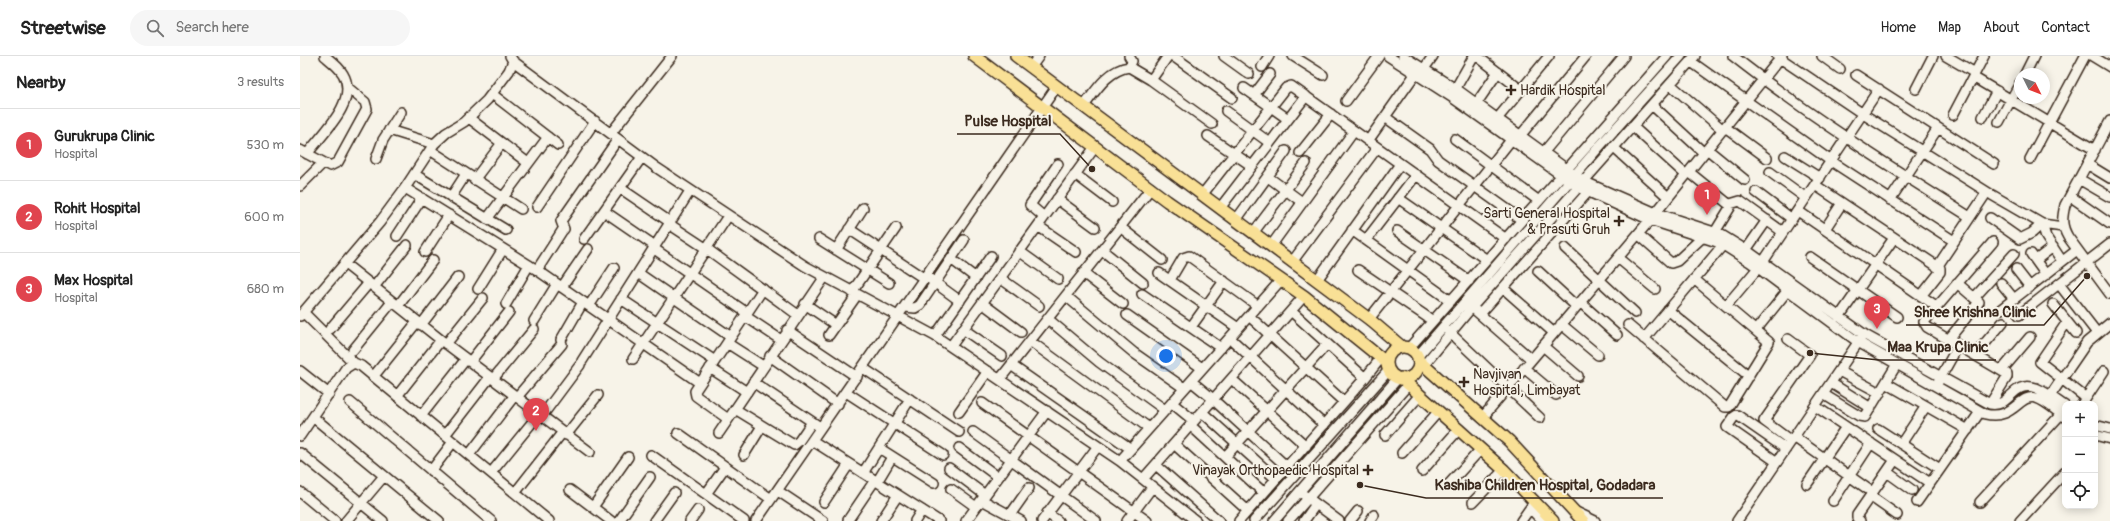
<!DOCTYPE html>
<meta charset="utf-8">
<style>
:root{--surface:#fff;--page:#f6f6f6;--text:#222;--muted:#767676;--line:#e0e0e0;--accent:#3b2a1e}
body{margin:0;font-family:Pangolin,sans-serif;background:var(--page);color:var(--text)}
.controls{position:absolute;right:12px;bottom:12px;display:grid;overflow:hidden;border-radius:8px;box-shadow:0 2px 10px #0003}
.controls button{width:36px;height:36px;display:grid;place-items:center;padding:0;border:0;border-bottom:1px solid var(--line);background:var(--surface);color:var(--text);font:20px sans-serif}
.compass{position:absolute;left:1714px;top:12px;width:36px;height:36px;border-radius:50%;background:var(--surface);box-shadow:0 2px 10px #0003;rotate:132deg}
.you{position:absolute;left:866px;top:300px;width:14px;height:14px;margin:-10px;border:3px solid #fff;border-radius:50%;background:#1a73e8;box-shadow:0 0 0 6px #1a73e833}
.badge{display:grid;place-items:center;width:26px;height:26px;border-radius:50%;background:var(--accent);color:#fff;font-size:13px;font-weight:700}
.pin{position:absolute;translate:-50% -33px;filter:drop-shadow(0 1px 2px #0008)}
.pin::after{content:'';position:absolute;top:21px;width:14px;height:12px;background:inherit;clip-path:polygon(0 0,100% 0,50% 100%)}
.list{margin:0;padding:0;list-style:none}
h2{display:flex;justify-content:space-between;align-items:center;height:52px;margin:0;padding:0 16px;font-size:17px}
h2 small{font-size:13px;font-weight:400;color:var(--muted)}
.list li{display:grid;grid-template-columns:26px 1fr auto;gap:12px;align-items:center;box-sizing:border-box;height:72px;padding:0 16px;border-top:1px solid var(--line)}
.list b{display:block;font-size:15px;white-space:nowrap}
.list p{margin:0;font-size:13px;white-space:nowrap;color:var(--muted)}
.list em{font-size:13px;font-style:normal;color:var(--muted)}
.icon{flex:none;width:22px;height:22px;fill:none;stroke:currentColor;stroke-width:2;stroke-linecap:round;stroke-linejoin:round}
.map{position:relative;flex:none;width:1810px;height:465px;overflow:hidden}
header{display:flex;align-items:center;gap:24px;box-sizing:border-box;height:56px;padding:0 20px;background:var(--surface);border-bottom:1px solid var(--line)}
header strong{font-size:19px}
nav{display:flex;gap:22px;margin-inline-start:auto;font-size:14px}
.search{width:280px;height:36px;background:var(--page);display:flex;align-items:center;gap:10px;box-sizing:border-box;padding:0 14px;border-radius:22px;color:var(--muted);font-size:15px}
main{display:flex}
aside{flex:1;background:var(--surface)}
.map>svg:first-child{display:block}
</style>
<header>
<strong>Streetwise</strong>
<div class="search"><svg class="icon" aria-label="search" viewBox="0 0 24 24"><circle cx="10" cy="10" r="6"/><path d="M15 15l6 6"/></svg>Search here</div>
<nav><a>Home</a><a>Map</a><a>About</a><a>Contact</a></nav>
</header>
<main>
<aside>
<h2>Nearby<small>3 results</small></h2>
<ul class="list">
<li><span class="badge" style="background:#e0444e">1</span><div><b>Gurukrupa Clinic</b><p>Hospital</p></div><em>530 m</em></li>
<li><span class="badge" style="background:#e0444e">2</span><div><b>Rohit Hospital</b><p>Hospital</p></div><em>600 m</em></li>
<li><span class="badge" style="background:#e0444e">3</span><div><b>Max Hospital</b><p>Hospital</p></div><em>680 m</em></li>
</ul>
</aside>
<div class="map">
<svg width="1810" height="465" viewBox="0 0 1810 465">
<rect width="100%" height="100%" fill="#f7f3e8"/>
<filter id="ink" filterUnits="userSpaceOnUse"><feTurbulence type="fractalNoise" baseFrequency=".025" numOctaves="2"/><feDisplacementMap in="SourceGraphic" scale="8" xChannelSelector="R" yChannelSelector="G"/><feConvolveMatrix kernelMatrix="1 2 1 2 8 2 1 2 1" color-interpolation-filters="sRGB"/></filter>
<g filter="url(#ink)">
<g fill="none" stroke-linecap="round" stroke-linejoin="round">
<g stroke="#3b2a1e" stroke-width="12">
<path id="minor" d="M210 0 213 5 357 112 505 210 635 280 820 405 896 465
M873 0 932 42
M924 0 949 18
M993 0 1023 19
M1088 0 1153 42 1278 131 1350 164 1420 187 1450 206 1558 286 1685 358C1714 365 1719 337 1736 342 1746 345 1756 355 1765 361
M1103 0 1159 35 1283 125 1356 157 1420 178 1446 194 1565 279 1690 348C1711 352 1712 324 1736 332 1746 336 1756 344 1765 350
M1177 0 1221 34
M1433 0C1508 59 1589 110 1670 161
M1477 0 1563 58 1692 139 1742 168 1763 171
M1522 0 1540 13
M1646 0 1675 17
M1792 0 1810 11
M1390 5 1531 105 1654 185
M731 11 739 0
M829 11 832 5 829 0
M962 11 969 0
M1121 17 1133 0
M1725 18 1734 0
M1556 19 1694 108
M1673 21 1795 94
M851 24 868 0
M1370 28 1423 74
M944 32 988 63
M1616 33 1633 0
M1153 37 1174 0
M192 38 258 89
M954 39 970 18
M1046 45 1079 0
M1176 48 1198 16
M1352 49 1404 97
M784 50C796 34 808 14 829 11L851 24 912 68
M926 55 970 87
M1653 59 1684 0
M1085 61 1130 93 1138 104 1222 164
M1683 61 1697 35
M169 62 228 107
M1197 63 1249 0
M1810 65 1765 149C1762 162 1761 169 1768 181L1810 238
M1699 66 1720 27
M1332 70 1386 119
M1425 71 1467 102
M89 74 134 88
M311 77 372 0
M908 80 952 110
M1220 80 1286 0
M1155 83 1239 145
M1068 85 1116 17
M1313 91 1368 141
M1407 93 1445 124
M0 94 30 110 38 106 67 53 65 46 47 31
M130 94 221 153
M1000 97 1031 58
M1243 97 1324 0
M7 98C23 77 59 45 43 18 39 11 31 5 25 0
M1485 100 1520 122
M76 103 83 84 101 56
M1730 103 1785 0
M1787 108 1810 122
M1389 116 1431 150 1415 176
M1470 116 1506 142
M114 118 206 174
M775 118 812 146
M968 121 1002 146
M1779 123 1810 141
M174 124 202 87
M1515 129 1640 212V216L1621 240
M0 130 23 107
M105 132 237 214 400 327
M320 132 370 166
M1456 136 1492 163
M902 139 986 32 991 30 1206 183
M1770 140 1810 168
M151 141 166 118
M1098 142 1187 204
M757 143 795 171
M1590 144 1638 72
M1430 148 1440 145 1483 176
M237 151 295 65
M920 152 1006 40
M304 155 355 190
M1498 155 1636 250
M744 161 730 149 758 108
M1690 162 1720 183 1732 177 1742 168 1746 181 1762 205
M187 163 248 81
M936 164 986 95
M369 168 407 193 498 259
M738 170 776 196
M820 171 862 204
M549 173 625 223
M1525 173 1542 147
M1052 174 1151 245
M1097 175 1169 225
M953 177 1006 107
M1338 178 1371 207 1377 205 1407 177
M97 180 122 142
M284 183 342 101
M519 183 589 227
M1066 184 1116 119
M971 190 1054 75
M353 192 447 257
M1265 192 1335 257
M536 194 563 152
M802 194 843 227
M1446 194 1467 164
M719 195 758 223
M125 196 149 159
M1731 198 1746 219
M1510 201 1597 261
M1318 202 1355 233
M651 203 676 222
M1736 204 1753 191
M992 206 1077 92
M45 208 141 284 290 396
M1637 211 1687 136
M1716 213 1730 231
M237 214 262 175 264 173 261 165 318 83
M1058 214 1133 265
M1238 215 1276 250
M338 217 431 281
M783 217 823 248
M859 217 938 272
M700 222 739 250
M630 223 660 245
M870 224 883 202 889 200 958 250
M1017 224 1100 108
M1701 227 1714 243
M1759 228 1797 277
M74 231 107 189
M262 231 288 193
M1203 232 1254 277
M178 233 203 193
M552 236 596 172
M842 238 921 292
M766 240 834 297 884 332
M1674 242 1714 198
M321 243 415 305
M1280 246 1317 279
M682 247 721 276
M206 248 229 209
M505 248 536 269
M1753 248 1776 277
M98 250 133 204
M289 250 314 212
M1426 250 1463 206 1579 33
M605 251 615 252 620 249 664 184
M1701 253 1777 194
M1175 254 1231 303
M1368 254 1449 320
M991 255 1065 322
M4 257 54 307 61 310 249 465
M1180 258 1287 137
M827 259 902 312
M1719 259 1810 188
M0 260 80 166 105 132 134 88 146 77 164 66 187 44 209 15 213 5
M445 260 481 284
M949 260 1044 346
M1539 261 1594 182
M748 263 799 306 865 354
M1069 263 1211 84
M234 265 257 228
M1767 266 1740 306 1786 342
M1261 268 1298 299
M121 269 158 221
M1328 269 1425 351H1429L1469 286 1394 223
M891 271 924 225
M30 273 69 227
M663 273 702 300
M1146 273 1240 362
M487 274 557 321
M1456 274 1488 234
M529 279 557 239
M635 280 691 200
M930 282 1024 369
M1344 283 1423 189
M1488 283 1510 299 1464 365 1491 385
M261 284 283 246
M1648 284 1679 246 1657 227
M730 285 849 372
M427 287 463 310
M146 288 183 242
M651 290 795 91
M1243 290 1278 320
M1109 292 1367 0
M53 294 92 246
M1675 299 1703 266
M470 300 538 348
M1117 301 1299 91 1381 0
M333 303 428 160
M282 305 390 135
M170 306 209 256
M711 309 831 393
M1124 309 1172 251 1395 0
M410 312 447 336
M563 312 659 376
M1224 312 1256 339
M1702 314 1730 281
M0 315 29 338
M1539 315 1580 337
M73 321 117 266
M193 323 234 273
M700 323 851 132
M891 325 913 343
M453 326 517 369
M1638 326 1658 290
M936 327 1006 390
M1531 327 1571 352
M1586 327 1668 374
M546 336 643 399
M1523 338 1559 360 1565 361 1597 308
M97 340 141 284
M1750 340 1787 286 1810 267
M217 341 262 288
M50 346 191 465
M682 347 847 465
M872 347 894 365
M918 348 987 411
M1690 348 1707 321V318L1627 271 1624 266 1693 186
M1782 348 1804 315
M1515 350 1630 427
M435 353 494 389 499 385 512 366
M659 356 688 315
M902 356 976 423
M121 360 166 303
M242 360 280 309
M13 361 139 465
M1182 362 1350 164 1482 0
M428 363 396 340 395 335 463 233
M890 369 964 437
M1795 369 1810 373
M1578 373 1640 413
M673 376 796 465
M378 377 471 443
M419 377 524 222
M145 379 190 321
M266 379 298 339
M1085 379 1120 339
M1795 379 1810 383
M0 380 46 312 54 307
M1494 381 1572 436
M513 385 639 465
M874 388 948 455
M1601 388 1626 350
M579 392 634 427
M659 392 698 421
M0 397 83 465
M1102 397 1138 356
M169 399 215 339
M351 399 444 465
M444 399 462 370
M925 401 1027 288
M820 405 981 224
M1477 406 1427 371 1434 361 1437 359 1486 393
M856 409 919 465
M649 412 685 439
M131 415 153 386
M1122 415 1159 373
M1587 416 1612 434
M191 417 239 358
M563 417 610 343
M844 422 1004 240
M577 426 592 401
M1149 428 1181 393
M1507 428 1546 371
M651 433 676 451
M270 434 311 465
M478 435 523 465
M0 436 35 465
M215 437 262 377
M406 438 425 411
M1004 439 1039 465
M1570 440 1597 459
M682 444 721 465
M1533 445 1571 387
M524 446 549 408
M1173 446 1204 414
M1617 446 1680 356
M1680 446 1764 355
M293 451 328 401
M1230 452 1242 465
M1274 455 1295 465
M747 457 758 465
M710 459 729 432
M548 464 575 424
M46 465 84 420
M319 465 350 421
M354 465 374 437
M390 465 398 454
M456 465 757 30
M581 465 598 439
M615 465 622 454
M666 465 747 355
M742 465 798 390
M827 465 853 430
M939 465 1065 322 1081 302
M954 465 1089 314
M974 465 1098 322
M988 465 1108 329
M1004 465 1016 448
M1050 465 1058 455
M1070 465 1074 459
M1221 465 1235 445
M1437 465 1561 282
M1560 465 1557 462V459L1595 404
M1720 465 1765 416"/>
</g>
<g stroke="#3b2a1e" stroke-width="14">
<path id="major" d="M674 0 867 145 1004 240 1087 307
M716 0 1069 263 1102 291
M1087 307a16 16 0 1 1 32 0a16 16 0 1 1-32 0Z
M1118 304 1209 385 1283 465
M1101 322 1204 414 1253 465"/>
</g>
<use href="#minor" stroke="#f7f3e8" stroke-width="9"/>
<use href="#major" stroke="#f9e096" stroke-width="11"/>
</g>
</g>
<g fill="#3b2a1e" stroke="#f7f3e8" stroke-width="1.5">
<path d="M1209 28h4v4h4v4h-4v4h-4v-4h-4v-4h4z"/>
<path d="M1317 159h4v4h4v4h-4v4h-4v-4h-4v-4h4z"/>
<path d="M1162 320h4v4h4v4h-4v4h-4v-4h-4v-4h4z"/>
<path d="M1066 408h4v4h4v4h-4v4h-4v-4h-4v-4h4z"/>
</g>
<g text-anchor="middle" stroke-width="4" stroke-linejoin="round" paint-order="stroke">
<g font-size="14" fill="#3b2a1e" stroke="#f7f3e8" text-anchor="start">
<text x="1220" y="39">Hardik Hospital</text>
<text x="1310" y="162" text-anchor="end">Sarti General Hospital<tspan x="1310" dy="16">&amp; Prasuti Gruh</tspan></text>
<text x="1173" y="323">Navjivan<tspan x="1173" dy="16">Hospital, Limbayat</tspan></text>
<text x="1059" y="419" text-anchor="end">Vinayak Orthopaedic Hospital</text>
</g>
</g>
<path fill="none" stroke="#3b2a1e" stroke-width="1.5" d="M792 113L760 78H657M1787 220L1744 269H1606M1510 297L1579 304H1696M1060 429L1126 442H1363"/>
<g fill="#3b2a1e" stroke="#f7f3e8" stroke-width="1.5">
<circle cx="792" cy="113" r="4"/>
<circle cx="1787" cy="220" r="4"/>
<circle cx="1510" cy="297" r="4"/>
<circle cx="1060" cy="429" r="4"/>
</g>
<g font-size="15" text-anchor="middle" font-weight="bold" fill="#3b2a1e" stroke="#f7f3e8" stroke-width="4" stroke-linejoin="round" paint-order="stroke">
<text x="708" y="70">Pulse Hospital</text>
<text x="1675" y="261">Shree Krishna Clinic</text>
<text x="1638" y="296">Maa Krupa Clinic</text>
<text x="1245" y="434">Kashiba Children Hospital, Godadara</text>
</g>
</svg>
<div class="controls">
<button>+</button>
<button>−</button>
<button><svg class="icon" aria-label="locate" viewBox="0 0 24 24"><circle cx="12" cy="12" r="6"/><path d="M12 2v4M12 18v4M2 12h4M18 12h4"/></svg></button>
</div>
<svg class="compass" viewBox="-18 -18 36 36"><path d="M0-13l5 13h-10z" fill="#e53935"/><path d="M0 13l5-13h-10z" fill="#767676"/></svg>
<div class="you"></div>
<div class="pin badge" style="left:1407px;top:159px;background:#e0444e">1</div>
<div class="pin badge" style="left:236px;top:375px;background:#e0444e">2</div>
<div class="pin badge" style="left:1577px;top:273px;background:#e0444e">3</div>
</div>
</main>
